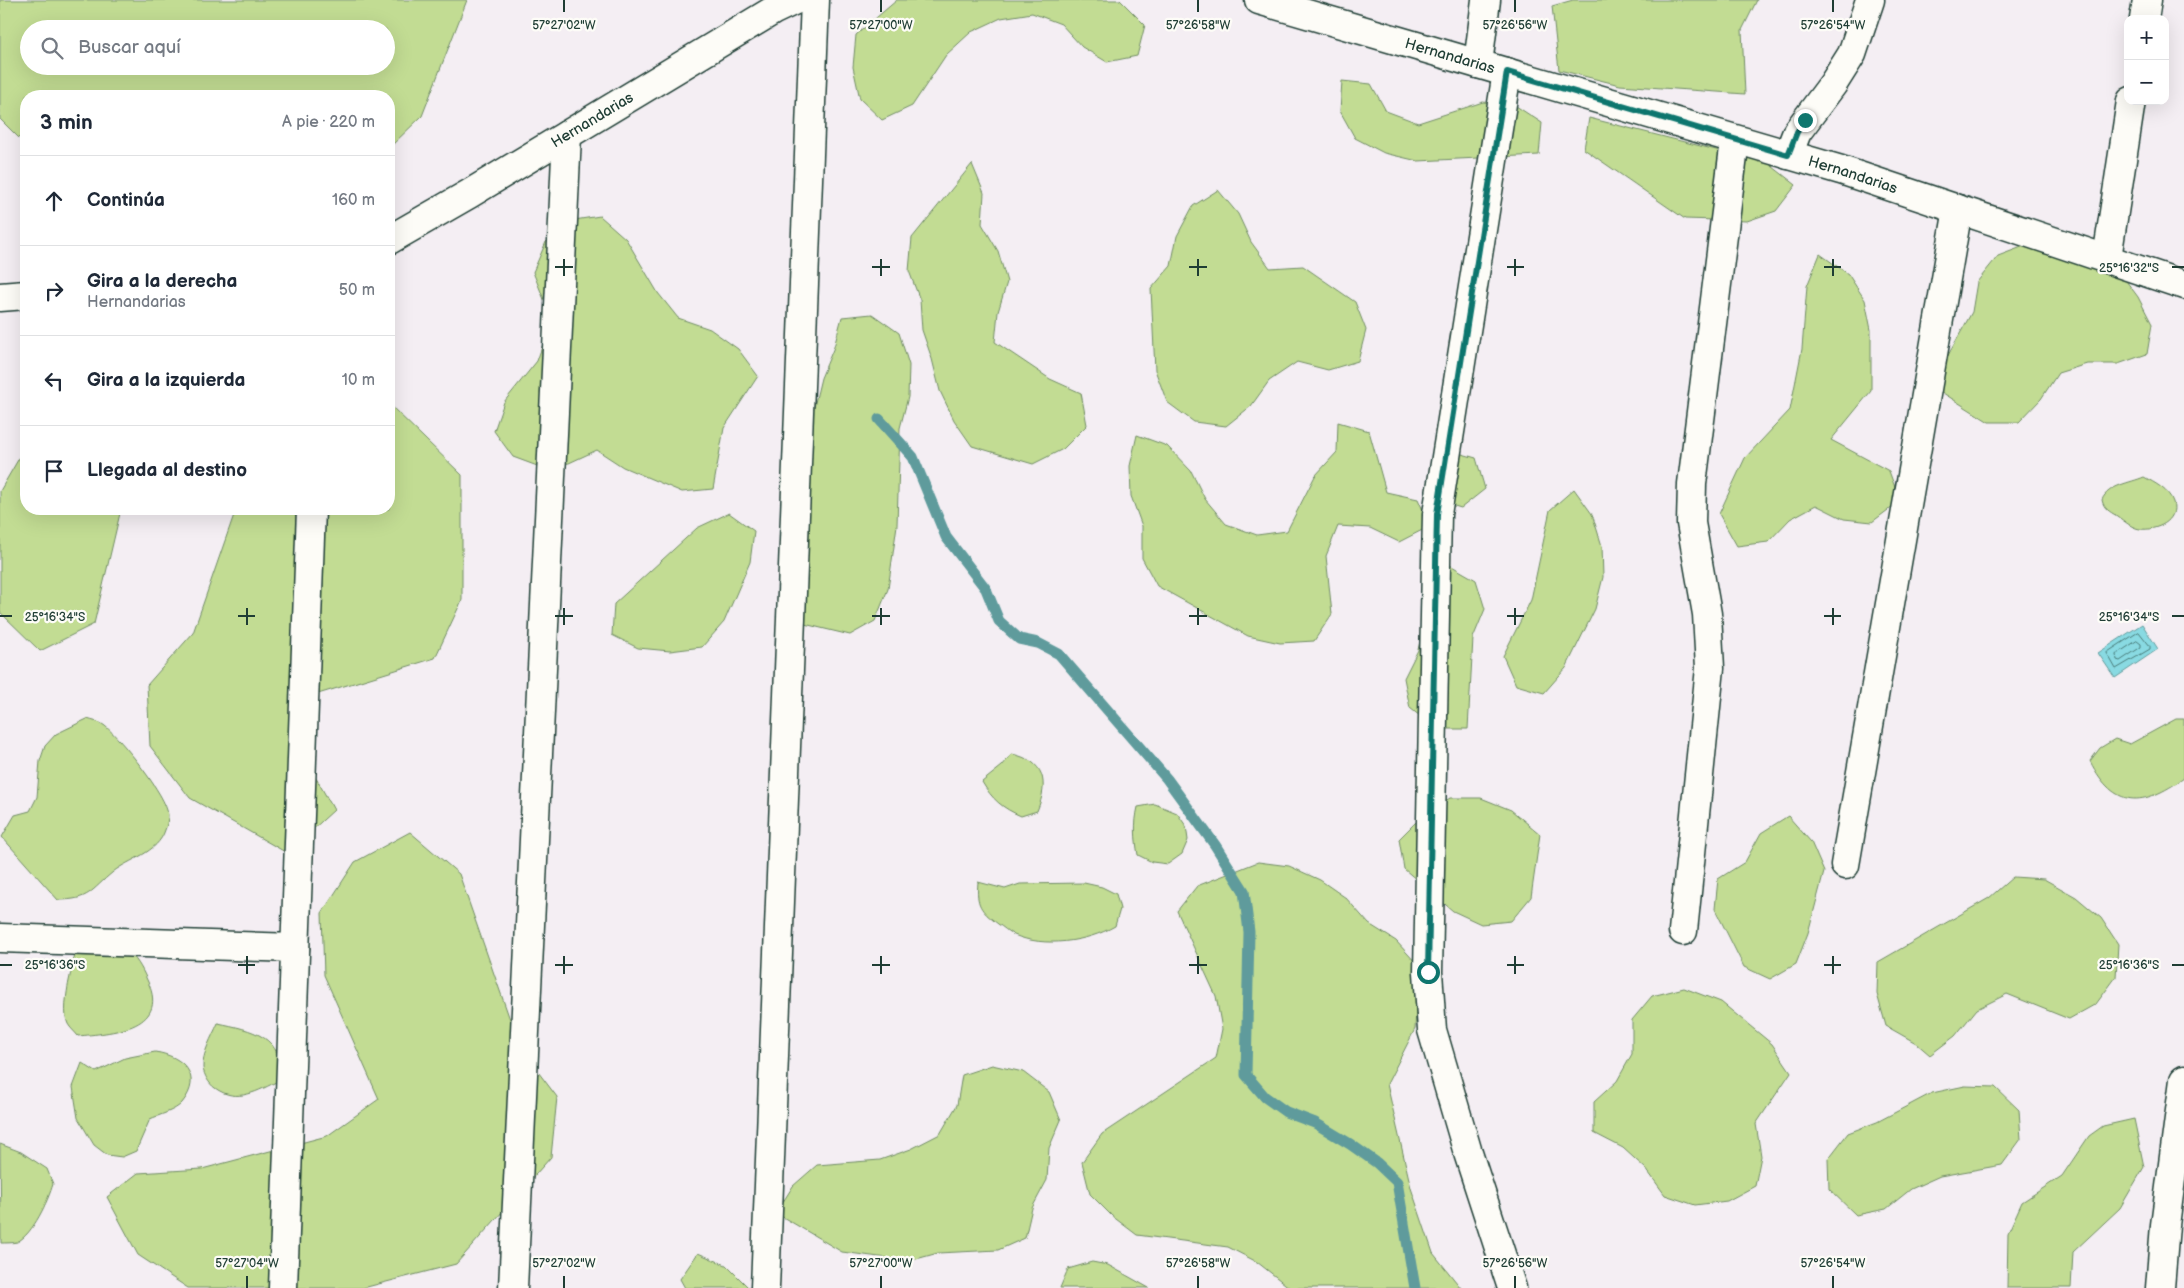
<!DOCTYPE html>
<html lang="es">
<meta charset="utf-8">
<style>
:root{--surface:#fff;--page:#f6f6f7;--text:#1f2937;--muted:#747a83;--line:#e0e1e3}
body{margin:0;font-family:"Balsamiq Sans",sans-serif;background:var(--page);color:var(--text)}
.controls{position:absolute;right:15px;top:15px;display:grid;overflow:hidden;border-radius:10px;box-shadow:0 5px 20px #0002}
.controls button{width:45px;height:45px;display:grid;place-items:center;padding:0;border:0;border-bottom:1px solid var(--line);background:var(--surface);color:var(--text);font:25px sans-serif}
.stop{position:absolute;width:15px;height:15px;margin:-11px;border:4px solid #0f766e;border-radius:50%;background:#fff}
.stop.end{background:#0f766e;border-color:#fff;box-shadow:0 1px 5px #0008}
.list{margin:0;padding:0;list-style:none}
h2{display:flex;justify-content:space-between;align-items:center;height:65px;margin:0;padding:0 20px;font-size:21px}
h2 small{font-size:16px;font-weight:400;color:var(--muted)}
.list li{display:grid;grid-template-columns:32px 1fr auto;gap:15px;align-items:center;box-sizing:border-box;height:90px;padding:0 20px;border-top:1px solid var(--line)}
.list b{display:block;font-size:19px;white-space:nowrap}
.list p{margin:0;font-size:16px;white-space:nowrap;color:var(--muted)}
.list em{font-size:16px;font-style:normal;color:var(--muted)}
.icon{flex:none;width:28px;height:28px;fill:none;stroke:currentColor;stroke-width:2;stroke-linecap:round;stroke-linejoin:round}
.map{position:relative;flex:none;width:2184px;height:1288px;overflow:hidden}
.search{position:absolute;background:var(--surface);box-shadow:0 5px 20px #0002;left:20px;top:20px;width:375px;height:55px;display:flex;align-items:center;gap:12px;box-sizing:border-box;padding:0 18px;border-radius:28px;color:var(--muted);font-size:19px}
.panel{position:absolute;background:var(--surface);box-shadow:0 5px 20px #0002;left:20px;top:90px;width:375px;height:425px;border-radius:20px}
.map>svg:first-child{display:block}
</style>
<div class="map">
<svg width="2184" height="1288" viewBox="0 0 2184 1288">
<rect width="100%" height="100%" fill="#f4eef3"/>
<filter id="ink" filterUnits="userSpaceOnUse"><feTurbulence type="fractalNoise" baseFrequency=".02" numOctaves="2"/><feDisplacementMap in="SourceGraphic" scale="10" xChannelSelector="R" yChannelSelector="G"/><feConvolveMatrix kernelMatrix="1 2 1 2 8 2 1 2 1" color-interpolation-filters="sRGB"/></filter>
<g filter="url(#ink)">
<path fill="#c2dc93" stroke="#708c64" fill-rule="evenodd" d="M0 0H467L422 116 389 148V96H26V145L0 119ZM29 29H386V66H29Z
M897 0H1120L1145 25 1137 56 1107 62 1082 47 1061 24 1032 13 1001 18 971 32 946 55 912 106 882 120 860 99 853 67 856 35Z
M1573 0H1757L1742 30 1745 94 1620 85 1559 70 1552 6Z
M1342 81 1371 84 1386 111 1418 123 1483 102 1516 106 1542 123 1539 155 1418 161 1384 153 1355 138 1340 111Z
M1589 118 1768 163 1796 185 1776 211 1747 221 1685 219 1584 149Z
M972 164 984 193 982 224 998 251 1007 282 998 312 995 342 1050 379 1081 393 1087 425 1063 449 1033 464 972 446 954 420 940 391 932 359 922 330 920 300 909 271 912 238Z
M1218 190 1238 214 1251 242 1270 268 1303 266 1355 302 1366 330 1358 361 1328 370 1297 362 1269 381 1251 406 1226 426 1194 422 1167 402 1155 370 1151 289 1171 266 1177 236 1193 206Z
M600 216 626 239 658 293 678 318 710 329 738 349 758 376 724 428 713 489 682 492 623 467 597 450 569 463 540 467 513 457 494 431 504 402 537 361 548 330 545 302 533 272 546 242 568 221Z
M2027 245 2118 270 2138 297 2152 324 2147 354 2118 364H2087L2058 373 2041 399 2019 422H1989L1935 388 1941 368 1972 312 1977 282 1998 256Z
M1820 254 1848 274 1865 300 1871 330V391L1831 440 1889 471 1900 501 1872 522 1844 519 1816 505 1790 519 1768 542 1737 546 1719 514 1745 458 1790 410 1802 349 1807 286Z
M872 314 899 333 909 365 908 397 900 428 897 525 888 589 875 621 850 635 796 622 784 531 821 378 834 347 842 317Z
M389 404 462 475V600L435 658 318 694 303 755 334 810 287 853 190 798 150 746 147 685 193 633 236 509H389Z
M1338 422 1369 431 1386 492 1418 499 1430 526 1399 542 1370 528 1338 526 1326 556 1332 614 1314 641 1280 643 1248 636 1157 586 1142 558V526L1131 496 1130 466 1137 435 1167 446 1191 471 1205 499 1226 524 1257 535 1287 531 1315 476 1337 452Z
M26 446V509H121L94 624 40 651 0 612V491Z
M1462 454 1476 458 1485 489 1461 508 1431 499 1434 469Z
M2144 477C2155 483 2169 490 2173 502 2179 521 2156 531 2140 529 2132 528 2124 521 2117 516 2109 511 2104 509 2102 500 2108 485 2130 483 2144 477Z
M1574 489 1592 514 1602 546 1603 577 1595 609 1566 668 1544 693 1516 685 1503 656 1531 600 1550 510Z
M729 513 754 531 750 562 724 622 702 647 670 651 638 648 612 635 614 604 697 528Z
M1450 565 1476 580 1485 609 1473 638 1468 729H1436L1410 708 1404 678 1418 650 1425 618Z
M87 719C93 721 101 722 105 726 121 739 167 796 168 815 168 819 167 826 165 830 158 853 129 859 113 872 90 891 90 900 58 900L2 837 15 815 30 811 37 797 40 761 45 746 56 734Z
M2176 719H2184V778C2143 807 2115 810 2090 761L2100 748 2115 739 2130 744Z
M1012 754C1045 761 1049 782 1037 811L1021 816C1002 808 992 799 982 782L1002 766Z
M1450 798H1481L1511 810 1540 834 1531 897 1511 921 1481 924 1453 911 1404 869 1399 839 1422 816Z
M1155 804 1177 813 1186 826 1188 840 1182 854 1168 864 1152 862 1138 855C1135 838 1134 824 1138 807Z
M1788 816 1811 842 1824 872 1808 933 1796 964 1770 979 1744 967 1715 909 1718 879 1745 862 1761 833Z
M410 832 459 874 520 1048 557 1097 551 1157 456 1264 363 1288H188L138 1255 107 1197 138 1173 202 1169 327 1136 379 1099 324 975 322 913 355 862Z
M1258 862 1289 866 1320 880 1346 898 1369 924 1396 941 1418 965 1415 1029 1387 1084 1411 1188 1433 1253 1461 1288H1290L1257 1262 1228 1247 1137 1235 1112 1216 1090 1194 1082 1162 1102 1134 1216 1058 1222 1029 1216 996 1177 911 1197 886Z
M2013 877 2044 879 2076 897 2101 918 2118 944 2116 977 2096 1004 2069 1019 2007 994 1977 1009 1955 1036 1930 1055 1916 1043 1886 1026 1877 994 1878 962 1989 898Z
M978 882 1005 889 1020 884 1084 883 1102 887 1116 894 1120 909 1115 926C1087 942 1044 948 1014 935 1008 932 1003 927 998 924 980 910 976 905 978 882Z
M82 929C96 936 119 944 130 953 139 962 143 971 148 982 170 1030 109 1033 78 1036 75 1032 70 1028 68 1024 59 1007 77 948 82 929Z
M1684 988 1721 1002 1772 1044 1791 1072 1756 1124 1761 1156 1755 1186 1727 1201 1695 1205 1665 1195 1646 1169 1623 1148 1594 1133V1102L1617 1081 1632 1054V1020L1652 996Z
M218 1023C252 1030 285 1036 280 1080 258 1091 237 1104 215 1088 209 1084 204 1075 203 1068 202 1053 212 1037 218 1023Z
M155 1052C183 1056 204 1076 182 1103 175 1111 159 1115 150 1119L136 1151 122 1157 107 1155 94 1145 78 1118 73 1087 82 1063 96 1072 125 1058Z
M992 1065 1023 1072 1049 1092 1061 1120 1049 1148 1047 1180 1032 1208 1025 1238 998 1250 938 1253 909 1261 842 1252 776 1213 793 1186 817 1165 880 1160 911 1149 940 1134 957 1105 962 1075Z
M1965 1086 1995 1087 2019 1110 2021 1139 2002 1165 1940 1176 1911 1189 1886 1209 1856 1215 1829 1189 1828 1159 1848 1133 1877 1122 1932 1093Z
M2134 1119 2144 1167 2120 1208 2073 1252 2071 1288H2007L2008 1233 2022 1202 2062 1176 2089 1136 2103 1126Z
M0 1144 21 1152 47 1169 53 1184C48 1201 33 1234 17 1242 13 1243 5 1243 1 1243Z
M698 1253 726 1265 749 1288H685L680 1279Z
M1092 1262 1108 1265 1149 1288H1060L1068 1269Z"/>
<path fill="#89dae2" stroke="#5f9b9c" d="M2142 624 2158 649 2115 678 2098 653Z"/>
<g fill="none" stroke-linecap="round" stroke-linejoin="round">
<path stroke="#497c7a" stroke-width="1" d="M2139 632 2150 646V649L2116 669 2107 653Z
M2137 641 2141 644V647L2120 661 2117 660 2116 655Z"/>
<path stroke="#5f9b9c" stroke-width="11" d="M879 419 913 457 946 537 986 589 999 621 1019 639 1038 643 1059 654 1167 779 1215 845 1244 891 1249 932 1246 1075 1265 1097 1286 1112 1315 1123 1350 1144 1377 1163 1397 1182 1415 1288"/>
<g stroke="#1f3d34" stroke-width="31">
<g id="minor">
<path id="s1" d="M1259 0 1841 170 2184 285"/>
<path d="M2144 19 2147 0"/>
<path d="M1478 64 1486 0"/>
<path d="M1507 72 1437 514 1428 972 1432 1030 1468 1153 1512 1288"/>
<path d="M1788 155 1797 132 1833 84 1852 54 1870 0"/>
<path id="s2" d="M389 240 469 194 774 10 795 0"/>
<path d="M2107 258 2131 101"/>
<path d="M0 297 26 295"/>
<path d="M1845 865 1958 209"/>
<path d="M1683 931 1710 668 1707 614 1691 523 1692 484 1735 140"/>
<path d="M0 938 295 948"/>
<path d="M283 1288 311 509"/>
<path d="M513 1288 567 135"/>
<path d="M765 1288 815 0"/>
<path d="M2160 1288 2165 1225 2184 1080"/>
</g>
</g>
<use href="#minor" stroke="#fdfcf7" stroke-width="28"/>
</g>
</g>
<g fill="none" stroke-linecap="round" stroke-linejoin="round" filter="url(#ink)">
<path stroke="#0f766e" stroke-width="6" d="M1428 972 1437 514 1507 72 1788 155 1797 132 1805 120"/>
</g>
<path fill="none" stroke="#1f3d34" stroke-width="2" d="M564 0V12M881 0V12M1198 0V12M1515 0V12M1833 0V12M564 259V276M881 259V276M1198 259V276M1515 259V276M1833 259V276M555 267H573M872 267H890M1189 267H1207M1507 267H1524M1824 267H1841M2172 267H2184M247 608V625M564 608V625M881 608V625M1198 608V625M1515 608V625M1833 608V625M0 616H12M238 616H255M555 616H573M872 616H890M1189 616H1207M1507 616H1524M1824 616H1841M2172 616H2184M247 956V974M564 956V974M881 956V974M1198 956V974M1515 956V974M1833 956V974M0 965H12M238 965H255M555 965H573M872 965H890M1189 965H1207M1507 965H1524M1824 965H1841M2172 965H2184M247 1276V1288M564 1276V1288M881 1276V1288M1198 1276V1288M1515 1276V1288M1833 1276V1288"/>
<g text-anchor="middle" stroke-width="4.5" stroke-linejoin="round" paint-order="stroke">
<g font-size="15" fill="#1f3d34" stroke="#fdfcf7">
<text dy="5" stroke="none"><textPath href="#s1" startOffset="199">Hernandarias</textPath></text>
<text dy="5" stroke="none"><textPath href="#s2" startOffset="236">Hernandarias</textPath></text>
<text dy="5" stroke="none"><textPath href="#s1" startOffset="619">Hernandarias</textPath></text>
</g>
</g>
<g font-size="12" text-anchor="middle" fill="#1f3d34" stroke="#fdfcf7" stroke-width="4.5" stroke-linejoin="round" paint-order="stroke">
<text x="564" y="29">57°27'02"W</text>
<text x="881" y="29">57°27'00"W</text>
<text x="1198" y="29">57°26'58"W</text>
<text x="1515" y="29">57°26'56"W</text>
<text x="1833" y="29">57°26'54"W</text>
<text x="2129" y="272">25°16'32"S</text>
<text x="55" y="621">25°16'34"S</text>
<text x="2129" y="621">25°16'34"S</text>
<text x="55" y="969">25°16'36"S</text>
<text x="2129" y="969">25°16'36"S</text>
<text x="247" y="1267">57°27'04"W</text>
<text x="564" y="1267">57°27'02"W</text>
<text x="881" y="1267">57°27'00"W</text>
<text x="1198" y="1267">57°26'58"W</text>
<text x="1515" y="1267">57°26'56"W</text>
<text x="1833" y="1267">57°26'54"W</text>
</g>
</svg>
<div class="controls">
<button>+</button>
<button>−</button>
</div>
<div class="stop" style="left:1428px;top:972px"></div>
<div class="stop end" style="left:1805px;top:120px"></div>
<div class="search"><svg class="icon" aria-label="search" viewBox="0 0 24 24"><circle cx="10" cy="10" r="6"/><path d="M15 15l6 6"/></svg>Buscar aquí</div>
<section class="panel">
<h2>3 min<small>A pie · 220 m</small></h2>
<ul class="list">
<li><svg class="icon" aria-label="ahead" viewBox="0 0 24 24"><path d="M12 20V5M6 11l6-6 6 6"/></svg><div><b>Continúa</b></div><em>160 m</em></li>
<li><svg class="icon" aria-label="right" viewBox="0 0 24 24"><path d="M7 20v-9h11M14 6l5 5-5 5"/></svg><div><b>Gira a la derecha</b><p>Hernandarias</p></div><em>50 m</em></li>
<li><svg class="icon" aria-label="left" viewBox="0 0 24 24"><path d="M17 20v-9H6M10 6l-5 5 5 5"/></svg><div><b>Gira a la izquierda</b></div><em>10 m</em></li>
<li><svg class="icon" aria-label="arrive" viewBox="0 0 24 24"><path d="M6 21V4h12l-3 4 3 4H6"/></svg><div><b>Llegada al destino</b></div></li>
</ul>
</section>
</div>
